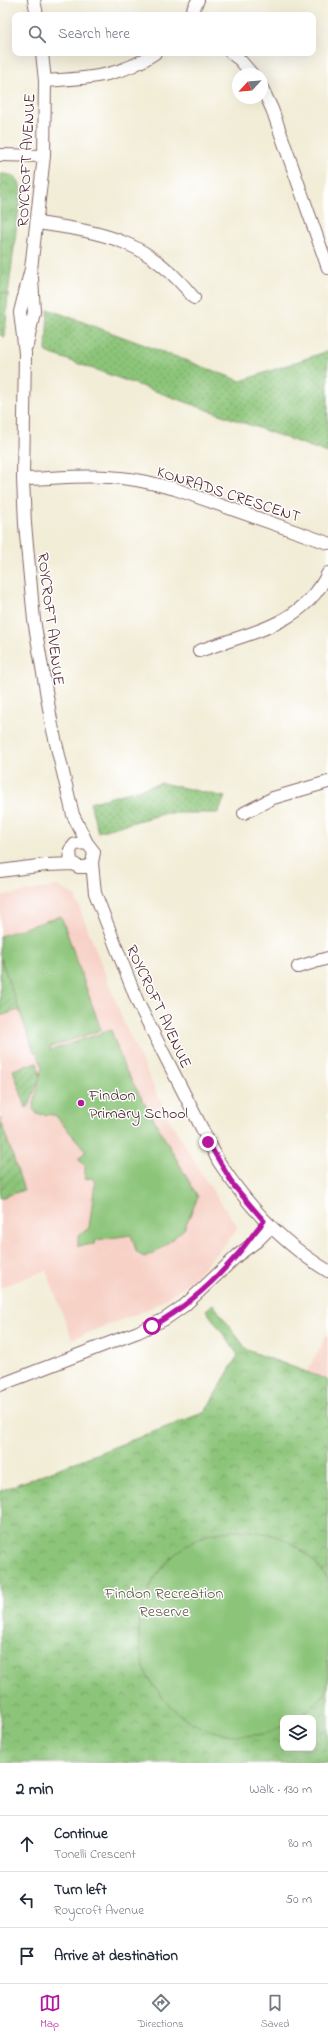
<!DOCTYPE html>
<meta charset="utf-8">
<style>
:root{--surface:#fff;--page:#f6f6f7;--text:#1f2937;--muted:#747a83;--line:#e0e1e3;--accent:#b5179e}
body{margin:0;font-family:"Indie Flower",sans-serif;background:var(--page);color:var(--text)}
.controls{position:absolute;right:12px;bottom:12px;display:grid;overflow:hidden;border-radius:8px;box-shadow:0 4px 16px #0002}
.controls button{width:36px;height:36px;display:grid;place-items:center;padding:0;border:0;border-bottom:1px solid var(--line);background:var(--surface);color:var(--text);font:20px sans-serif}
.compass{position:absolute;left:232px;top:68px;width:36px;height:36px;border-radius:50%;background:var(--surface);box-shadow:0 4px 16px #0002;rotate:244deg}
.stop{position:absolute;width:12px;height:12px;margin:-9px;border:3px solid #b5179e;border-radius:50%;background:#fff}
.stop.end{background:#b5179e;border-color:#fff;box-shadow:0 1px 4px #0008}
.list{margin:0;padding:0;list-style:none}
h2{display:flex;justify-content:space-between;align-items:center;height:52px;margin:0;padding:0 16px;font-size:17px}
h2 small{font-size:13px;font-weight:400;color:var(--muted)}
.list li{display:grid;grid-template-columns:26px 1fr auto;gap:12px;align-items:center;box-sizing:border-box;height:56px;padding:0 16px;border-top:1px solid var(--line)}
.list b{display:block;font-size:15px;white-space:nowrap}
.list p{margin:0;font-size:13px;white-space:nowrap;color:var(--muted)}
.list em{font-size:13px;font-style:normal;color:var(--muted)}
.icon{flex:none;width:22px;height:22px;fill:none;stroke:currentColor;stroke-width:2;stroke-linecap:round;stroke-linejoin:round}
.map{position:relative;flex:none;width:328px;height:1763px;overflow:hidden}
.search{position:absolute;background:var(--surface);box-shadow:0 4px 16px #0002;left:12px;right:12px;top:12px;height:44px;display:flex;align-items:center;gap:10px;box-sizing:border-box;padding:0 14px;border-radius:8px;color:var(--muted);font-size:15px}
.sheet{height:220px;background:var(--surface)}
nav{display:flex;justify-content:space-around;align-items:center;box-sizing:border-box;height:56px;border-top:1px solid var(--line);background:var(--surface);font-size:11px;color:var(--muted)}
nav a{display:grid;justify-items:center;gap:2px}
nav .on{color:var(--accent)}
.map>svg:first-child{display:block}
</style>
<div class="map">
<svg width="328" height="1763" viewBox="0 0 328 1763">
<defs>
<pattern id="grass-dots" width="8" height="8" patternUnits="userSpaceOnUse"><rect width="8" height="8" fill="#8cc579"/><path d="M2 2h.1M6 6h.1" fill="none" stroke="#749f63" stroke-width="1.8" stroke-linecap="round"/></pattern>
<pattern id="park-crowns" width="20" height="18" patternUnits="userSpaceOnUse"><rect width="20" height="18" fill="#8cc579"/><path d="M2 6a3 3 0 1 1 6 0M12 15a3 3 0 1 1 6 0" fill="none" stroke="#749f63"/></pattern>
<pattern id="garden-furrows" width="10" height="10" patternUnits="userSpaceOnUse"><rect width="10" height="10" fill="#8cc579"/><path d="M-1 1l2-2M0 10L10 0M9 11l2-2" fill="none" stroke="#749f63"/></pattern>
</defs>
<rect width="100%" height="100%" fill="#fff"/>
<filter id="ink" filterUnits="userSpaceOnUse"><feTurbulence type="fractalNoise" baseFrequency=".025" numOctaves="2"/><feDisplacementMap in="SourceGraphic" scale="8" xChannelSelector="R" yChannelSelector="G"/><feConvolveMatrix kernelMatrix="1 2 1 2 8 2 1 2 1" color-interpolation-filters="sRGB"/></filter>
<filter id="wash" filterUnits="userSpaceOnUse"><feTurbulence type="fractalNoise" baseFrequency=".012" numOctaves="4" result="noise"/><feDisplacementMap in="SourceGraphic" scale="16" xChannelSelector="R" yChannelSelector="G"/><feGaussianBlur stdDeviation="0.9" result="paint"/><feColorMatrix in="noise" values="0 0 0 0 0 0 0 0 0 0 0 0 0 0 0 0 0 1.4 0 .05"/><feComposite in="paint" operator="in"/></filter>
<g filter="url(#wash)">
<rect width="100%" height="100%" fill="#f2edd7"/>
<path fill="#f7d1c6" d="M58 886 75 896 124 1023 168 1117 205 1179 237 1226 235 1233 194 1278 175 1292 158 1304 137 1314 72 1339 46 1270 0 1288V896Z
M328 1332V1380L307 1372Z"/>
<path fill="url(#grass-dots)" stroke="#6b7252" d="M0 292 8 295 5 337 0 335Z
M48 309 241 381 328 351V453L46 352Z
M162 783 225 797 218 813H166L98 832 90 803Z"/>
<path fill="url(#park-crowns)" stroke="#6b7252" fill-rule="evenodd" d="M0 174C13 174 20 177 21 191L8 295 0 292Z
M213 1304 247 1350 328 1380V1763H0V1491L205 1412 238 1355 206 1310ZM283 1718H313V1748H283Z"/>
<path fill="url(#garden-furrows)" stroke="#6b7252" d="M1 958 19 1010 0 1016V959Z
M37 1062 40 1076 29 1106 26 1108 13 1070Z
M0 1118 24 1190 0 1198Z"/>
<path fill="#8cc579" stroke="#6b7252" d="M61 916 101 1030 50 1047 51 1050 111 1030 124 1067 198 1197 184 1229 158 1251 144 1257 137 1253 131 1235 96 1240 95 1244 78 1246V1236L89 1228 95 1183 93 1178 85 1179V1166L78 1159 86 1151 55 1115 37 1114 33 1109 42 1067 37 1052H34L0 956V936Z
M238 1530C248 1531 259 1532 269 1534 291 1539 318 1561 328 1581V1686L323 1696 299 1718H283V1726C277 1728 270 1733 263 1734 223 1741 180 1725 158 1691 154 1686 149 1680 146 1673 126 1618 150 1559 205 1536 215 1532 228 1532 238 1530Z"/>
</g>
<g filter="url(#ink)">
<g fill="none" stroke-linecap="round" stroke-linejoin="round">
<g stroke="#856767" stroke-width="14">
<path id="minor" d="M34 0 37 15
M190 15 198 0
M42 53 45 81 44 156 31 269 20 312 25 353 23 479 25 524 34 620 52 726 73 815 87 843 94 852 92 863 86 867H78L71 861 70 850 75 844 87 843
M231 53 240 60 252 74
M45 81C86 78 119 78 155 53
M262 88 272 109 328 268
M0 155 44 156
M38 223C107 233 149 241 194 298
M27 345 34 312 32 278
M23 479C58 478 95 474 129 479 145 481 160 485 175 489L328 543
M199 651C248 633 304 625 328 573
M244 813 273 798 328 782
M92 863 95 893 138 1003 219 1162C248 1207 282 1243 328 1271
M0 871 46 865 73 864
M298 967 328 958
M0 1385 138 1332 165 1319 185 1305 238 1255 257 1241 271 1227"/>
</g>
<use href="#minor" stroke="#fff" stroke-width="12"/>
</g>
</g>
<g fill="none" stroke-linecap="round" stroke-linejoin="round" filter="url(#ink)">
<path stroke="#b5179e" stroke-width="5" d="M152 1326C185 1308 213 1283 237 1255 247 1244 254 1232 264 1221L234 1186 208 1142"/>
</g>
<circle fill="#b5179e" stroke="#fff" stroke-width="1.5" cx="81" cy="1103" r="4"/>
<g text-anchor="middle" stroke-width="3" stroke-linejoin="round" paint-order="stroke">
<g font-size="16" fill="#4a1f2b" stroke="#fff">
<text transform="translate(25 160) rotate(-87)" y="6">ROYCROFT AVENUE</text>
<text transform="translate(229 493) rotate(18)" y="6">KONRADS CRESCENT</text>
<text transform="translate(52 619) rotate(83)" y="6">ROYCROFT AVENUE</text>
<text transform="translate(160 1006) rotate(65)" y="6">ROYCROFT AVENUE</text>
</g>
<g font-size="16" fill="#4a1f2b" stroke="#fff" text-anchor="start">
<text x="89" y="1100">Findon<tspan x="89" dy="18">Primary School</tspan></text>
</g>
<g font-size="16" fill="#615946" stroke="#fff">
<text x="164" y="1598">Findon Recreation<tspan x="164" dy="18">Reserve</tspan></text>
</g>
</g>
</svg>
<div class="controls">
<button><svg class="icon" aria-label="layers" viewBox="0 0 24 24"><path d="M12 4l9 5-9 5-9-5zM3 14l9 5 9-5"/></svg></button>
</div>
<svg class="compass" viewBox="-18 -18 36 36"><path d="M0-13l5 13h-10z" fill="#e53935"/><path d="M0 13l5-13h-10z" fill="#747a83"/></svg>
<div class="stop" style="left:152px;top:1326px"></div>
<div class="stop end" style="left:208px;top:1142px"></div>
<div class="search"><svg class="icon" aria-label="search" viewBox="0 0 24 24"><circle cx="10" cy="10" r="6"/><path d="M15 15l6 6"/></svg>Search here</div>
</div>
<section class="sheet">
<h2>2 min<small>Walk · 130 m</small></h2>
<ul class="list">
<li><svg class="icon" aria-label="ahead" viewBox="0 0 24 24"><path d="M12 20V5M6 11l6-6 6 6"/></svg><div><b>Continue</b><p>Tonelli Crescent</p></div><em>80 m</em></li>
<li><svg class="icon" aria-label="left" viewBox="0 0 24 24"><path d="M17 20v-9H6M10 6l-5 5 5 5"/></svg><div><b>Turn left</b><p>Roycroft Avenue</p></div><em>50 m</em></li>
<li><svg class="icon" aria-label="arrive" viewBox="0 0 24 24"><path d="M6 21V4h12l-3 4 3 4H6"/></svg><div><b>Arrive at destination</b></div></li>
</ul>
</section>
<nav>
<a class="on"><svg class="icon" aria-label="map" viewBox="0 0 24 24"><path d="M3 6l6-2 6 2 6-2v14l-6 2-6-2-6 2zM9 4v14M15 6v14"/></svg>Map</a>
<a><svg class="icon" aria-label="directions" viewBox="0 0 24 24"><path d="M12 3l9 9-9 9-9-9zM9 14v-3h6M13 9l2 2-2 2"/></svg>Directions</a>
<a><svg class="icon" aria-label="saved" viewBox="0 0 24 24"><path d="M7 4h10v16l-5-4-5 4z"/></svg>Saved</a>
</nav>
